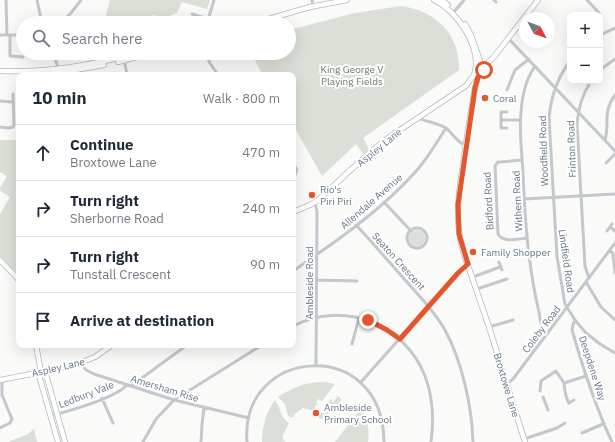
<!DOCTYPE html>
<meta charset="utf-8">
<style>
:root{--surface:#fff;--page:#f2f2f3;--text:#1f2937;--muted:#747a83;--line:#e0e1e3}
body{margin:0;font-family:"IBM Plex Sans",sans-serif;background:var(--page);color:var(--text)}
.controls{position:absolute;right:12px;top:12px;display:grid;overflow:hidden;border-radius:8px;box-shadow:0 4px 16px #0002}
.controls button{width:36px;height:36px;display:grid;place-items:center;padding:0;border:0;border-bottom:1px solid var(--line);background:var(--surface);color:var(--text);font:20px sans-serif}
.compass{position:absolute;left:519px;top:12px;width:36px;height:36px;border-radius:50%;background:var(--surface);box-shadow:0 4px 16px #0002;rotate:131deg}
.stop{position:absolute;width:12px;height:12px;margin:-9px;border:3px solid #e4572e;border-radius:50%;background:#fff}
.stop.end{background:#e4572e;border-color:#fff;box-shadow:0 1px 4px #0008}
.list{margin:0;padding:0;list-style:none}
h2{display:flex;justify-content:space-between;align-items:center;height:52px;margin:0;padding:0 16px;font-size:17px}
h2 small{font-size:13px;font-weight:400;color:var(--muted)}
.list li{display:grid;grid-template-columns:26px 1fr auto;gap:12px;align-items:center;box-sizing:border-box;height:56px;padding:0 16px;border-top:1px solid var(--line)}
.list b{display:block;font-size:15px;white-space:nowrap}
.list p{margin:0;font-size:13px;white-space:nowrap;color:var(--muted)}
.list em{font-size:13px;font-style:normal;color:var(--muted)}
.icon{flex:none;width:22px;height:22px;fill:none;stroke:currentColor;stroke-width:2;stroke-linecap:round;stroke-linejoin:round}
.map{position:relative;flex:none;width:615px;height:442px;overflow:hidden}
.search{position:absolute;background:var(--surface);box-shadow:0 4px 16px #0002;left:16px;top:16px;width:280px;height:44px;display:flex;align-items:center;gap:10px;box-sizing:border-box;padding:0 14px;border-radius:22px;color:var(--muted);font-size:15px}
.panel{position:absolute;background:var(--surface);box-shadow:0 4px 16px #0002;left:16px;top:72px;width:280px;height:276px;border-radius:8px}
.map>svg:first-child{display:block}
</style>
<div class="map">
<svg width="615" height="442" viewBox="0 0 615 442">
<rect width="100%" height="100%" fill="#fafaf8"/>
<path fill="#dadfd7" d="M110 0H210L207 9 182 2 177 13 158 20 155 15 125 23H104Z
M401 6C436 11 460 34 459 70L363 138 369 149 363 154 356 144 322 176 293 125V75H263L251 53H289V30L355 13Z
M0 140H19V275L0 256V214L10 197 0 191V188L7 176 0 172Z
M409 238a8 8 0 1 1 16 0a8 8 0 1 1-16 0Z
M324 382 335 384 322 401 319 399 316 402 318 404 314 407C317 410 321 414 325 413L323 412 327 408 325 406 331 399 333 401 328 408 338 396 342 400 323 419 319 418 315 411 303 408 296 413 292 418 288 416 285 404 278 397C296 386 303 383 324 382Z
M275 400C281 408 280 418 289 423L283 435V440L286 442H262C262 428 266 412 275 400Z
M361 408C367 420 370 429 368 442H335L351 421H353L354 417Z
M34 429 37 442H8L28 434Z"/>
<g fill="none" stroke-linecap="round" stroke-linejoin="round">
<g stroke="#b3babf" stroke-width="6">
<path id="secondary" d="M441 0 448 5
M244 23 256 19
M254 23 310 7 347 0
M465 24 471 35 480 61
M118 62 151 53
M485 65V68L478 77 475 88C471 111 467 135 464 158 459 190 454 219 463 251L489 327 525 442
M485 65 493 58 538 0
M0 71C48 73 92 65 139 53
M52 74 104 65
M293 212 310 205 318 200 368 154 388 138 467 85C469 80 474 77 475 72 481 46 457 11 434 0
M0 260 19 280
M36 345 41 372
M45 371 65 442
M38 372 58 442
M0 380 72 366 95 357 112 345"/>
</g>
<path stroke="#c3c8cc" stroke-width="3" d="M6 0 7 35
M37 0 42 23
M312 0 313 6
M494 0 496 2
M587 0 599 13
M453 13 464 0
M192 14 208 19
M61 23 71 13 81 0
M207 23 214 0
M0 35H23
M10 35V56L23 57
M600 35 615 28
M508 38 615 151
M53 53 59 70
M205 53 210 63 218 75
M124 60 127 74
M570 61C557 78 551 96 549 118L557 257 565 304 575 320 586 333 600 344 615 353
M535 66C526 79 522 97 521 112 519 132 522 153 523 173 525 220 528 266 539 312 540 320 541 330 546 335
M600 70 615 59
M507 90 515 70 529 59
M0 101 13 102
M418 118C427 122 438 123 446 128 453 134 457 142 466 146
M501 120H520
M0 127 9 128 13 127 14 125 13 94
M507 128H501V112H507
M605 140C610 123 602 113 615 95
M522 160 501 162H498L495 166 498 234C503 243 518 239 527 238
M293 163 297 170 293 180
M606 163 615 154
M524 199 615 194
M315 202 317 212 316 365
M384 202 411 231
M293 205 296 211
M356 225C374 244 390 263 407 282 421 298 435 312 445 330 462 361 472 407 473 442
M610 227 615 231
M407 238a10 10 0 1 1 20 0a10 10 0 1 1-20 0Z
M607 231 612 224
M610 250 613 254 615 273
M499 262 502 270
M293 271C337 241 383 209 418 169 429 156 437 142 446 128
M473 277 500 267
M589 278 585 266 577 124C578 108 582 95 591 81
M316 280 357 281
M586 282 601 307 615 320
M477 289 507 279
M575 320 573 325 572 330C583 368 595 406 612 442
M293 326C343 300 404 323 425 376 433 397 434 420 431 442
M489 327 513 320
M352 344 359 318
M81 363 86 370 94 374 174 400 249 418
M361 382 458 273 468 264
M564 383C565 391 565 397 569 403L574 400
M507 384 513 379 615 243
M131 386 187 345
M540 391 541 381 556 371 564 383 586 376
M543 397 548 410
M102 398 113 423
M50 416C69 411 115 398 127 385
M0 428 10 423 12 419 2 395V380
M582 433 603 424
M524 439 557 428 565 423
M143 442 156 419 174 400 262 345
M201 442 202 424 204 408
M247 442C239 347 383 334 384 442"/>
<use href="#secondary" stroke="#fff" stroke-width="4.5"/>
</g>
<g fill="none" stroke-linecap="round" stroke-linejoin="round">
<path stroke="#e4572e" stroke-width="5" d="M368 320 387 330 400 339 458 273 468 264 459 234 458 204 475 88 478 77 484 70"/>
</g>
<g fill="#e4572e" stroke="#fff" stroke-width="1.5">
<circle cx="485" cy="98" r="4"/>
<circle cx="312" cy="195" r="4"/>
<circle cx="473" cy="252" r="4"/>
<circle cx="316" cy="413" r="4"/>
</g>
<g text-anchor="middle" stroke-width="4" stroke-linejoin="round" paint-order="stroke">
<g font-size="10" fill="#687a64" stroke="#fff">
<text x="352" y="73">King George V<tspan x="352" dy="12">Playing Fields</tspan></text>
</g>
<g font-size="10" fill="#657683" stroke="#fff" text-anchor="start">
<text x="493" y="102">Coral</text>
<text x="320" y="193">Rio's<tspan x="320" dy="12">Piri Piri</tspan></text>
<text x="481" y="256">Family Shopper</text>
<text x="324" y="411">Ambleside<tspan x="324" dy="12">Primary School</tspan></text>
</g>
<g font-size="10" fill="#657683" stroke="#fff">
<text transform="translate(379 147) rotate(-39)" y="4">Aspley Lane</text>
<text transform="translate(571 149) rotate(-92)" y="4">Frinton Road</text>
<text transform="translate(543 151) rotate(-92)" y="4">Woodfield Road</text>
<text transform="translate(371 201) rotate(-41)" y="4">Allendale Avenue</text>
<text transform="translate(488 201) rotate(-93)" y="4">Bidford Road</text>
<text transform="translate(517 201) rotate(-93)" y="4">Withern Road</text>
<text transform="translate(399 261) rotate(48)" y="4">Seaton Crescent</text>
<text transform="translate(567 261) rotate(82)" y="4">Lindfield Road</text>
<text transform="translate(309 283) rotate(-90)" y="4">Ambleside Road</text>
<text transform="translate(541 329) rotate(-53)" y="4">Coleby Road</text>
<text transform="translate(58 367) rotate(-13)" y="4">Aspley Lane</text>
<text transform="translate(593 368) rotate(72)" y="4">Deepdene Way</text>
<text transform="translate(507 385) rotate(73)" y="4">Broxtowe Lane</text>
<text transform="translate(165 388) rotate(17)" y="4">Amersham Rise</text>
<text transform="translate(86 394) rotate(-21)" y="4">Ledbury Vale</text>
</g>
</g>
</svg>
<div class="controls">
<button>+</button>
<button>−</button>
</div>
<svg class="compass" viewBox="-18 -18 36 36"><path d="M0-13l5 13h-10z" fill="#e53935"/><path d="M0 13l5-13h-10z" fill="#747a83"/></svg>
<div class="stop" style="left:484px;top:70px"></div>
<div class="stop end" style="left:368px;top:320px"></div>
<div class="search"><svg class="icon" aria-label="search" viewBox="0 0 24 24"><circle cx="10" cy="10" r="6"/><path d="M15 15l6 6"/></svg>Search here</div>
<section class="panel">
<h2>10 min<small>Walk · 800 m</small></h2>
<ul class="list">
<li><svg class="icon" aria-label="ahead" viewBox="0 0 24 24"><path d="M12 20V5M6 11l6-6 6 6"/></svg><div><b>Continue</b><p>Broxtowe Lane</p></div><em>470 m</em></li>
<li><svg class="icon" aria-label="right" viewBox="0 0 24 24"><path d="M7 20v-9h11M14 6l5 5-5 5"/></svg><div><b>Turn right</b><p>Sherborne Road</p></div><em>240 m</em></li>
<li><svg class="icon" aria-label="right" viewBox="0 0 24 24"><path d="M7 20v-9h11M14 6l5 5-5 5"/></svg><div><b>Turn right</b><p>Tunstall Crescent</p></div><em>90 m</em></li>
<li><svg class="icon" aria-label="arrive" viewBox="0 0 24 24"><path d="M6 21V4h12l-3 4 3 4H6"/></svg><div><b>Arrive at destination</b></div></li>
</ul>
</section>
</div>
